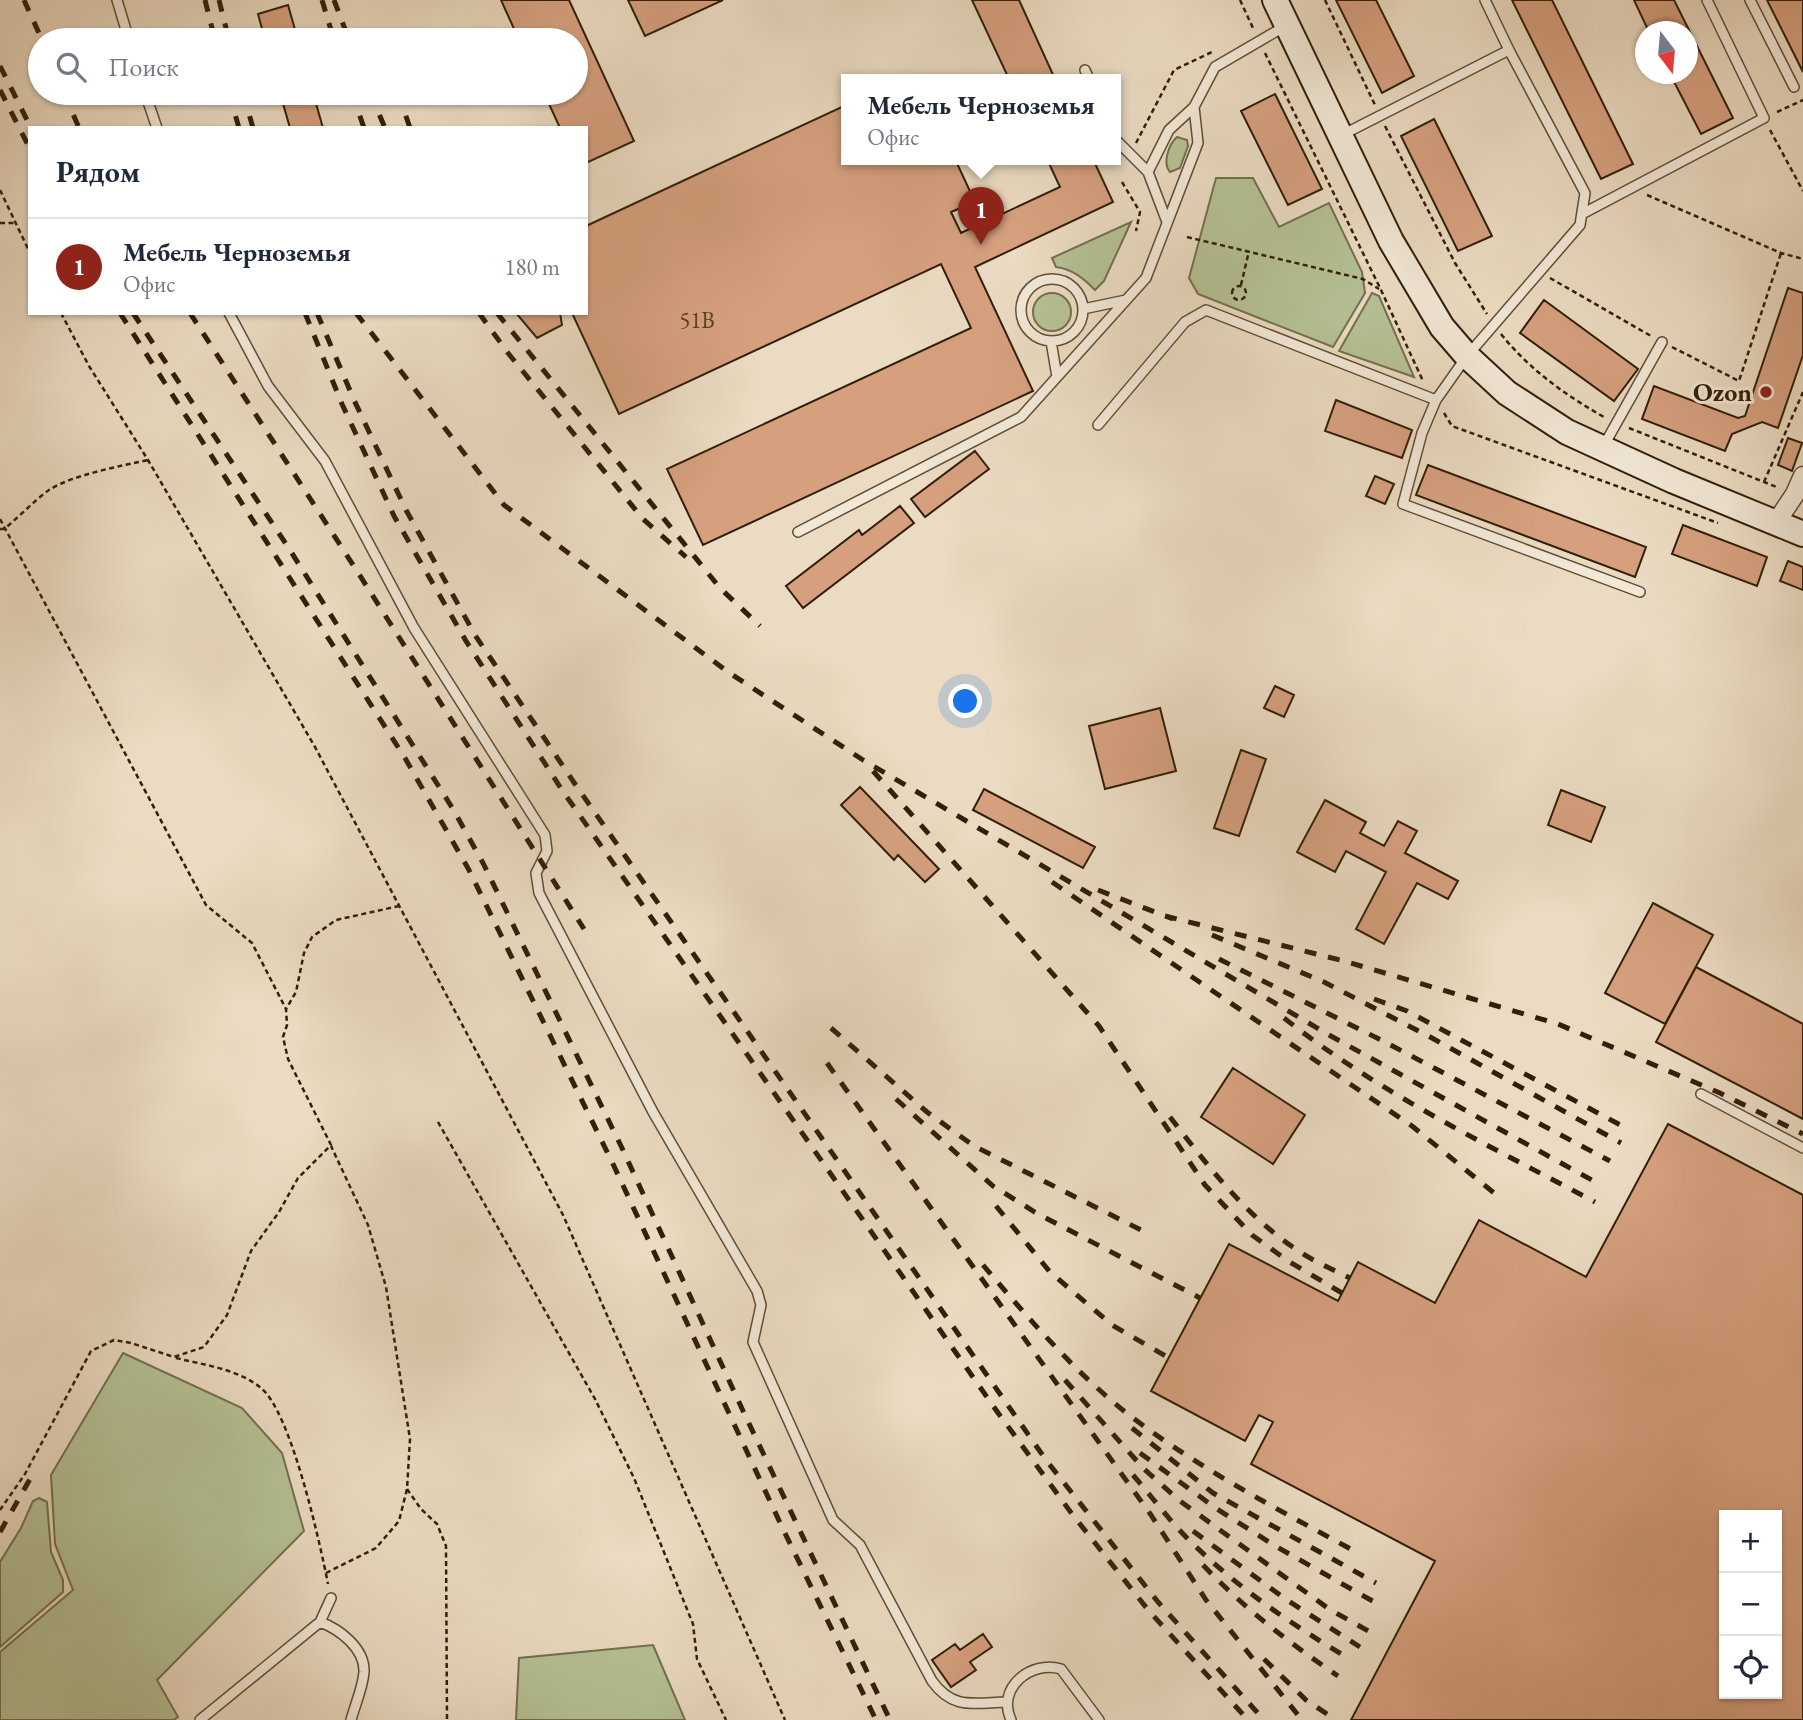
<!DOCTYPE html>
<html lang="ru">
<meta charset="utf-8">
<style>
:root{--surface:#fff;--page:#f2f2f3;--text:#1f2937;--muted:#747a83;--line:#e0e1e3;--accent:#8f2418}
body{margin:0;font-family:"EB Garamond",serif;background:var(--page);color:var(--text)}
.controls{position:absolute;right:21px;bottom:21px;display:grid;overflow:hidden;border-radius:0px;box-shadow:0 2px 5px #0004}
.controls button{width:63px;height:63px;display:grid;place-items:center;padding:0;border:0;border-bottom:2px solid var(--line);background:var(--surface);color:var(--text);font:35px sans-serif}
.compass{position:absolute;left:1635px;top:21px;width:63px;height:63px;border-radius:50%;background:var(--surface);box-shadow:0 2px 5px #0004;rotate:164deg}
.you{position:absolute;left:966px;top:702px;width:24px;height:24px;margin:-18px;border:5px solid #fff;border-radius:50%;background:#1a73e8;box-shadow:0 0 0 10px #1a73e833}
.badge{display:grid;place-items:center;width:46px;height:46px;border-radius:50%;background:var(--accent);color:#fff;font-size:23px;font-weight:700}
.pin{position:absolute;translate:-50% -58px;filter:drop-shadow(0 2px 4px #0008)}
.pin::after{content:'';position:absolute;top:37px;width:24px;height:21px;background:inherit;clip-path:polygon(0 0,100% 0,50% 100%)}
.popup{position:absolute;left:841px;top:74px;width:280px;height:91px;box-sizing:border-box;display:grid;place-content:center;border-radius:0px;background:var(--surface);filter:drop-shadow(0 2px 5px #0005);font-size:23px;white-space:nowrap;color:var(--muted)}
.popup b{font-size:26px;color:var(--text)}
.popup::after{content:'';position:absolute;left:50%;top:100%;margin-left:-14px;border:14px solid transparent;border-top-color:var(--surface)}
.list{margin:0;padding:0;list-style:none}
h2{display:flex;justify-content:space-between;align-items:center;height:91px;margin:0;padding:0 28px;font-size:30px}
h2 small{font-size:23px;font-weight:400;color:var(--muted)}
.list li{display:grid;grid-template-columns:46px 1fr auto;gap:21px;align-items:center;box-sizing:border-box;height:98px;padding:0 28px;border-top:2px solid var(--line)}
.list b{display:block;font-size:26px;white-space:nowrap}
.list p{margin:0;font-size:23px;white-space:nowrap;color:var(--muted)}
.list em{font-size:23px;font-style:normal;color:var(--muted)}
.icon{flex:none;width:38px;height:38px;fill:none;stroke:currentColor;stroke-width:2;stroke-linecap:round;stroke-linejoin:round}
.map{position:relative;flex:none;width:1803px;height:1720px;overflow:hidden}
.search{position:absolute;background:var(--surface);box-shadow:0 2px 5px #0004;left:28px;top:28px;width:560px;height:77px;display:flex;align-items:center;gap:18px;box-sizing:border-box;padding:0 24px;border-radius:38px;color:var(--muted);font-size:26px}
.panel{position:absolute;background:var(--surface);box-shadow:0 2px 5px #0004;left:28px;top:126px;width:560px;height:189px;border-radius:0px}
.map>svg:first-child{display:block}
</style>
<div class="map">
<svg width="1803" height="1720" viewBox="0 0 1803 1720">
<rect width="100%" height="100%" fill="#ebdbc2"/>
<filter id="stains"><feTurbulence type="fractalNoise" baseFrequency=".00286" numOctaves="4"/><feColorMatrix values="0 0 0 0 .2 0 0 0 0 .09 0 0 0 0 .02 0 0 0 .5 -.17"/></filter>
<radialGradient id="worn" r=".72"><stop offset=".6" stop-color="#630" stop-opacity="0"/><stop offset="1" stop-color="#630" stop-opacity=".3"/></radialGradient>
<path fill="#b5c195" stroke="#73704e" stroke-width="2" d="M1177 137 1187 140 1188 146 1180 168 1170 172C1162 163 1169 144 1177 137Z
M1216 178H1253L1279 227 1329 203 1362 272 1365 293 1333 347 1198 294 1189 278Z
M1131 222 1104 281 1095 290C1084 279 1073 269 1056 267L1052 258Z
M1033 312a19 19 0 1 1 38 0a19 19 0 1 1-38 0Z
M1372 293 1379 296 1414 377 1339 351Z
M123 1353 242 1408 282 1453 304 1531 157 1680 178 1717 174 1720H0V1652L73 1590 55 1544 51 1475Z
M39 1498 47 1502 51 1552 63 1580V1592L0 1647V1562L21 1528 33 1501Z
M653 1645 685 1720H516L519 1658Z"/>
<path fill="#d6a07f" stroke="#311f08" stroke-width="2" fill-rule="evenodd" d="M501 0H569L634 141 586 163V128H560L544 93H576V40H519Z
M628 0H723L645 36Z
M972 0H1019L1055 79H1009Z
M1336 0H1376L1414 76 1382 93Z
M1512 0H1552L1633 164 1601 179Z
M1634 0H1674L1733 118 1701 134 1670 74H1688V32H1649Z
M1767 0H1803V72Z
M288 5 298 40H265L258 14Z
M280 93H313L323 128H290Z
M1275 94 1322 189 1288 205 1241 111Z
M846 105V159H955L975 202 951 212 961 233 1060 187 1047 159H1093L1113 202 975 267 1033 391 703 545 667 469 971 328 941 264 619 414 572 313H586V226Z
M1434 119 1492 236 1458 251 1401 136Z
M1788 288 1803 293V355L1778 428 1762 422 1732 434 1725 451 1642 419 1654 386 1738 418 1745 416Z
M1544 300 1638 369 1614 401 1520 333Z
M516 313H560L562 325 537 338Z
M1336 400 1412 430 1402 458 1325 431Z
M1788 438 1802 443 1792 471 1778 465Z
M975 451 989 469 925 517 911 499Z
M1428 465 1646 547 1635 577 1416 495Z
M1375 476 1394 484 1385 504 1366 496Z
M900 506 914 523 803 608 786 586 859 530 862 535Z
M1683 525 1767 557 1757 586 1672 554Z
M1788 561 1803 567V590L1780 581Z
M1275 686 1294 695 1284 717 1264 708Z
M1160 708 1176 771 1105 789 1089 726Z
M1241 750 1266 759 1239 836 1214 828Z
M860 787 939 869 925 882 898 855 894 860 841 805Z
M984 789 1095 847 1083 868 973 810Z
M1561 790 1605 807 1591 842 1548 825Z
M1325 800 1366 822 1360 833 1384 846 1398 821 1417 831 1405 853 1458 881 1448 899 1417 883 1384 944 1356 929 1386 872 1346 851 1335 872 1297 852Z
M1653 903 1713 935 1665 1024 1605 993Z
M1696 967 1803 1024V1119L1656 1042Z
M1233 1068 1305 1115 1273 1164 1201 1117Z
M1668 1124 1803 1195V1720H1351L1435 1561 1251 1464 1273 1422 1259 1415 1245 1441 1151 1391 1229 1244 1338 1301 1358 1262 1435 1303 1479 1220 1586 1277ZM1724 1515H1777V1694H1724Z
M983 1634 992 1647 970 1662 976 1670 951 1687 932 1660 955 1644 960 1650Z"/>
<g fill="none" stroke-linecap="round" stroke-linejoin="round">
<g stroke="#604e36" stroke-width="12">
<path id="service" d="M117 0 129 40
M1750 0 1794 87
M1085 70 1089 79
M145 93 157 128
M1342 135 1509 50
M1116 140 1148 172 1169 130 1194 107
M1148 172 1167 222
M1582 214 1764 118 1707 0
M1021 310a31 31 0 1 1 62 0a31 31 0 1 1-62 0Z
M1083 309 1126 300
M229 313 268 386 325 461 414 628 545 835 547 851 536 873 539 893 653 1112 757 1291 761 1305 753 1342 833 1520 860 1545 932 1681C953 1710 973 1703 1006 1702
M1051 341 1057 377
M1436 400 1422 433 1403 504 1640 592
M1098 425 1185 322 1206 310 1436 400 1467 356 1580 225 1585 193 1509 50 1485 0
M1603 447 1662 342
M798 532 1021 417 1146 278 1198 143 1194 107 1215 67 1287 25
M1701 1094 1803 1148
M320 1622C339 1629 365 1648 364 1672 363 1687 355 1705 351 1720
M200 1720 320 1622 331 1598
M1011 1720C996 1688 1031 1660 1061 1669L1099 1720"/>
</g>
<g stroke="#604e36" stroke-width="21">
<path id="minor" d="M1775 524 1795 494 1803 476"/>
</g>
<g stroke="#311f08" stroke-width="28">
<path id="secondary" d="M1275 0 1391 241 1442 327 1467 356 1507 393 1567 432 1674 481 1803 534"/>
</g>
<path stroke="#311f08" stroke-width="2.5" stroke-dasharray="5 3.5" stroke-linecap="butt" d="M1240 0 1253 28
M1325 0 1375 105
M1265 53 1381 290 1423 381
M1777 112 1803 100
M1385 126 1455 263 1487 314
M1770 130 1803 191
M1136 143 1174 70 1214 51
M1122 182 1140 212 1136 231
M0 190 30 253
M1647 195 1781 253 1803 259
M0 223H14
M1187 237 1363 279 1379 289
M1550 278 1651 336
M1241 285 1249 251
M1232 293a7 7 0 1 1 14 0a7 7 0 1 1-14 0Z
M61 313 89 366 148 460 315 747 563 1215 785 1720
M1501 334C1529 369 1565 395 1604 417
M1672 347 1739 381 1781 253
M1444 413 1452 426 1718 523
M1629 428 1779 488
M1764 482 1803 392
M0 519 206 905 252 943 286 1009
M0 529H4C19 517 35 500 49 490 72 475 121 466 148 460
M438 1122 595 1399 634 1478 693 1624 697 1659 726 1720
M176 1358C204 1365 238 1369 261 1388 291 1412 320 1543 328 1584
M407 1489 421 1509 437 1524 446 1546 447 1720
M0 1510 25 1474 91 1351 114 1340 131 1343 174 1357 204 1347 227 1315 251 1251 279 1212 298 1178 331 1145 288 1059 283 1037 287 1025 286 1009 296 992 304 953 312 937 336 920 399 906
M326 1573 376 1548 399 1521 407 1489 410 1439 386 1287 368 1225 331 1146"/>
<use href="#service" stroke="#f2e8d7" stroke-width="9"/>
<use href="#minor" stroke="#f2e8d7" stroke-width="18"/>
<use href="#secondary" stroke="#f2e8d7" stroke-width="24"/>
<path stroke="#311f08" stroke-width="5" stroke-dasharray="12 12" stroke-linecap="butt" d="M24 0 42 40
M205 0 215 40
M219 0 229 40
M322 0 334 40
M334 0 349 40
M0 66 31 128
M0 90 30 149
M64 93 79 128
M229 93 239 128
M243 93 253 128
M352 93 364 128
M370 93 385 128
M398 93 410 128
M120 313 405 758 469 870 613 1164 782 1527 876 1720
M133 313 288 547 453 809 483 863 622 1148 744 1413 890 1720
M190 313 357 571 584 929
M305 313 342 404 394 516 466 641 562 790 996 1410 1072 1514 1149 1611 1248 1720
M317 313 354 400 406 510 475 635 575 784 1046 1460 1158 1602 1264 1720
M356 313 504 505 728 672 863 760 1329 1035 1599 1184
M479 313 508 353 643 519 686 557
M497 313 720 588 760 626
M873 771 1099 1026 1205 1185 1252 1235 1288 1261 1342 1293
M1052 882 1412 1126 1499 1197
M1098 890 1173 919
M1165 916 1344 961 1558 1024 1720 1093 1803 1134
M1212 935 1324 982 1432 1038 1621 1143
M1219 959 1383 1041 1610 1161
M1374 999 1407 1011 1626 1128
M1284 1018C1379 1093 1488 1145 1595 1202
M831 1028 927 1112 974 1146 1141 1230
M827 1063 1151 1515 1206 1600 1302 1720
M896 1099 993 1186 1038 1214 1200 1298
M1170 1117C1208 1166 1245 1215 1297 1250 1313 1261 1332 1269 1350 1278
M996 1206 1050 1272 1112 1325 1169 1358
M983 1265C1029 1319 1077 1375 1133 1418 1203 1471 1281 1511 1358 1553
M1065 1380 1144 1469 1180 1501 1329 1609 1370 1632
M1132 1428 1213 1493 1376 1583
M1140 1453 1217 1509 1277 1547 1376 1603
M1133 1475C1153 1498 1171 1523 1193 1544 1241 1590 1291 1624 1348 1658
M1193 1531 1284 1598 1360 1647
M0 1532 34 1472
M1203 1565C1245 1609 1288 1642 1338 1676
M1264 1659 1306 1700 1336 1720"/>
</g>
<circle fill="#8f2418" stroke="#f2e8d7" stroke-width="2.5" cx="1766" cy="392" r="7"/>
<g text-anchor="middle" stroke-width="6" stroke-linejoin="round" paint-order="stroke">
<g font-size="23" fill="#5a3f26">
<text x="697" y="328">51В</text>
</g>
<g font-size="26" font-weight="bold" fill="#311f08" stroke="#f2e8d7" text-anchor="end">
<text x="1752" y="401">Ozon</text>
</g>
</g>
<rect width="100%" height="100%" filter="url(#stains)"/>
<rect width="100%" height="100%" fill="url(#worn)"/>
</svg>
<div class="controls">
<button>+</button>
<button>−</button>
<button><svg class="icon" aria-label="locate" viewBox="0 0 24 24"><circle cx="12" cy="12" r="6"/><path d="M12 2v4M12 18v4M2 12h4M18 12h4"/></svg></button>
</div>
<svg class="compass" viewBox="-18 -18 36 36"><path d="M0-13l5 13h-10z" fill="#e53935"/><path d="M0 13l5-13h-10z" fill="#747a83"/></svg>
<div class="you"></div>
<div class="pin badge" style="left:981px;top:245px">1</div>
<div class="popup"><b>Мебель Черноземья</b>Офис</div>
<div class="search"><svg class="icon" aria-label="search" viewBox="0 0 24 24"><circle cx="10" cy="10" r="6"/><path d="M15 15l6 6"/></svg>Поиск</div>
<section class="panel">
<h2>Рядом<small></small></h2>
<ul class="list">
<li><span class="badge">1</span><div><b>Мебель Черноземья</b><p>Офис</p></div><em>180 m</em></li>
</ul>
</section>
</div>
